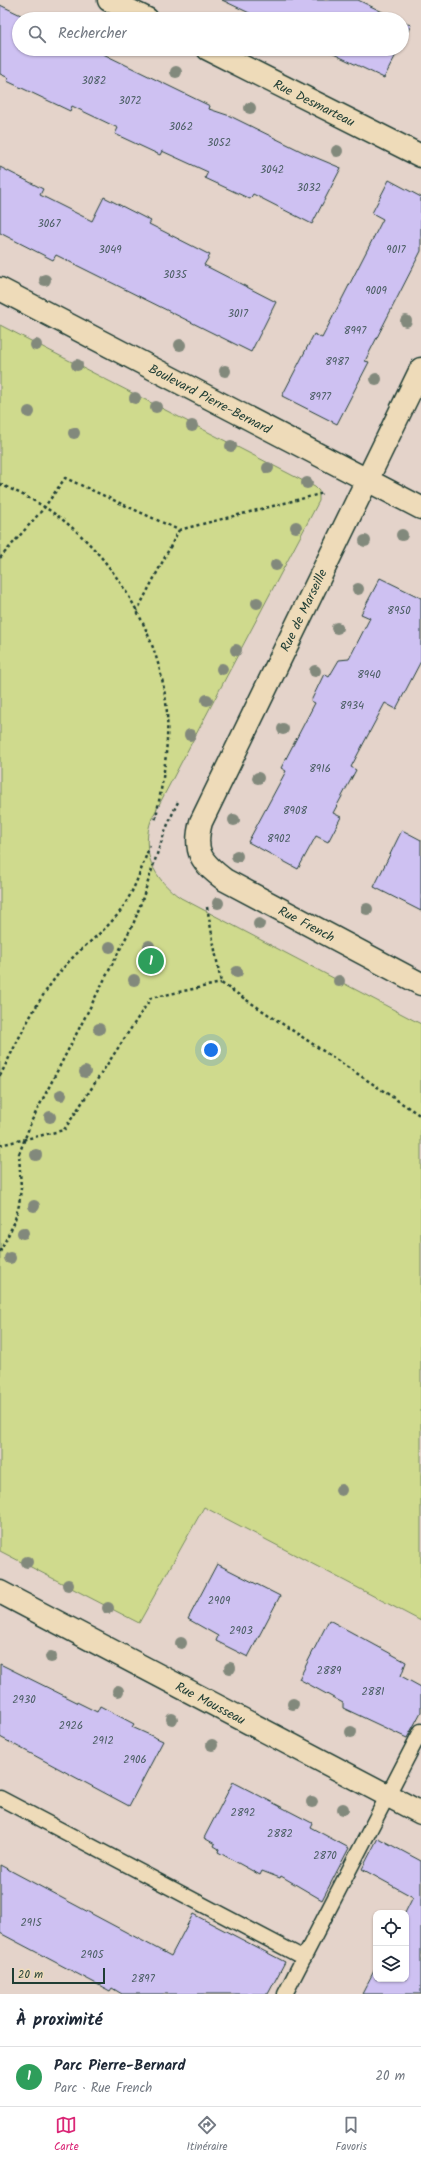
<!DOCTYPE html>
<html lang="fr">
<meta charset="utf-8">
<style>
:root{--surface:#fff;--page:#f6f6f7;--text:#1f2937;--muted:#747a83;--line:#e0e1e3;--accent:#db2777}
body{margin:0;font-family:Kalam,sans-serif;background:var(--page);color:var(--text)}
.controls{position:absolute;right:12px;bottom:12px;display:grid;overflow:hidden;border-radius:8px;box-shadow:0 1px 3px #0004}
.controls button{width:36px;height:36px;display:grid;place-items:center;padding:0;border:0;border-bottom:1px solid var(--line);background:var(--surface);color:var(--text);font:20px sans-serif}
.scale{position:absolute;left:12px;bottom:10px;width:93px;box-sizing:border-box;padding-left:4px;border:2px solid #1f3d34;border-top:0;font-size:11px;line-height:14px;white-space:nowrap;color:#1f3d34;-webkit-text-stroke:3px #eedbb9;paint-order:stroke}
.you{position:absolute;left:211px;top:1050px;width:14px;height:14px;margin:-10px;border:3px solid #fff;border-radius:50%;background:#1a73e8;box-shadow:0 0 0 6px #1a73e833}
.badge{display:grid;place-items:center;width:26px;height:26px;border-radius:50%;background:var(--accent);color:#fff;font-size:13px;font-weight:700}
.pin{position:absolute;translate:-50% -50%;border:2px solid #fff;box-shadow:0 1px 4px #0006}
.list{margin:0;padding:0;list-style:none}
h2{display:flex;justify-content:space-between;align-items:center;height:52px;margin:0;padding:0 16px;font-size:17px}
h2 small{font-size:13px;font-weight:400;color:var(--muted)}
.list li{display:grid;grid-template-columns:26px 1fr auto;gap:12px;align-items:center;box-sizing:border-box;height:60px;padding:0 16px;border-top:1px solid var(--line)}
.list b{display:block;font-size:15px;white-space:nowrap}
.list p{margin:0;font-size:13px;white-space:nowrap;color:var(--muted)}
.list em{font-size:13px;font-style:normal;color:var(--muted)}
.icon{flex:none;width:22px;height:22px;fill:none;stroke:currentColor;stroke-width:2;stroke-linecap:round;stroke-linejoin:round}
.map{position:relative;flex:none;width:421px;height:1994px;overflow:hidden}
.search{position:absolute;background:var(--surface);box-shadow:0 1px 3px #0004;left:12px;right:12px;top:12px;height:44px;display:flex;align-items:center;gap:10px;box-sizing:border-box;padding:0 14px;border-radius:22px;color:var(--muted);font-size:15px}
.sheet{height:112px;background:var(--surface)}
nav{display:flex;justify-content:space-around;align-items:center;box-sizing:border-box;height:56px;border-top:1px solid var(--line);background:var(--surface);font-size:11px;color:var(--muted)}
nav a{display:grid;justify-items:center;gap:2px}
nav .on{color:var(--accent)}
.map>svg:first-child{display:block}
</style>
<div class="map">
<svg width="421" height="1994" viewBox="0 0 421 1994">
<rect width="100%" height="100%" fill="#e4d3ca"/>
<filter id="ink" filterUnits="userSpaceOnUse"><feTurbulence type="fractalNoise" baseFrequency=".025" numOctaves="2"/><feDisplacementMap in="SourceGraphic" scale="8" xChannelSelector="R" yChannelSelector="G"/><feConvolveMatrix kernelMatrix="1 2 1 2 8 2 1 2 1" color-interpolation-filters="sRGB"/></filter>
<g filter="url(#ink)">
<path fill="#cfda8d" stroke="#778c60" d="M0 325 315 487 319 491V501L152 818C139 851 154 880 181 898L421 1024V1621L204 1507 139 1623 0 1551Z"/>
<path fill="#cec1f2" stroke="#1f3d34" d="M222 0H358L397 19H262Z
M0 5 29 19H19V49H93L210 106 209 109 230 116 305 153 341 168 312 224 253 194 250 199 205 178 208 172 162 151 160 155 115 134 118 128 72 106 70 111 7 81 9 78 0 74Z
M402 22 411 25 402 43Z
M323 49H399L384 78Z
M0 167 43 189 40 195 92 221 104 197 151 221 149 224 210 255 204 265 276 302 251 352 56 255 53 260 0 233Z
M389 180 421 197V251L365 361 369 362 337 424 282 396 314 334 322 338 383 219 372 213Z
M380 578 421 598V661L396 709 385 703 351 767 356 770 333 813 341 817 328 842 316 836 298 869 248 842 286 771 281 768 315 703 311 701 324 674 329 677 339 660 349 659 370 618 361 614Z
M402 830 421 840V911L374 887Z
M217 1564 280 1596 248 1657 216 1641 218 1636 188 1619Z
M329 1620 406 1662 401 1676 421 1687V1712L407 1738 343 1708V1703L299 1679Z
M0 1664 97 1712 100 1706 134 1724 132 1727 163 1741 129 1806 0 1737Z
M233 1782 312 1823 310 1827 349 1848 322 1900 281 1876 280 1878 262 1871 260 1875 218 1852 219 1849 214 1846 215 1844 204 1838Z
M378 1838 421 1861V1994H362L376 1967V1979H406L405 1913 413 1897 362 1869Z
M0 1865 171 1956 193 1914 285 1962 268 1994H122L112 1988 110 1991 0 1933Z"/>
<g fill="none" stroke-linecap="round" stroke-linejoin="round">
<g stroke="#1f3d34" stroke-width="17">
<path id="lane" d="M0 1798 304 1958
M285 1994 421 1731"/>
</g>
<g stroke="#1f3d34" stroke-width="25">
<g id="street">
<path d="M109 0 147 19"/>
<path id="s1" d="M208 49 421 156"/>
<path id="s2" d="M0 289 421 508"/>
<path id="s3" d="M421 369 201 822C193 852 201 862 225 880L421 984"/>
<path id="s4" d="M0 1592 421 1813"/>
</g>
</g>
<path stroke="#1f3d34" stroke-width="2.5" stroke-dasharray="3 3" stroke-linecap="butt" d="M0 484C22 494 44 505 63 520 120 565 162 641 167 713 169 750 162 786 155 822
M179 530 324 493
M0 558 44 508 65 478 179 530 137 611
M207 907 221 983 421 1116
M0 1076C19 1038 37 998 65 966 79 949 98 937 112 921 132 900 140 872 150 845
M0 1145 64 1130 151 998 221 983
M0 1252 14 1223 19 1205 21 1188 19 1154 32 1120 134 922C150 881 159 839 179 800"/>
<use href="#lane" stroke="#eedbb9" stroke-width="14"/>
<use href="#street" stroke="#eedbb9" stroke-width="22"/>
</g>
<g fill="#82897c">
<circle cx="176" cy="72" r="6"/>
<circle cx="250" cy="108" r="6"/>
<circle cx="337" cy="151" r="6"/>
<circle cx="45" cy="280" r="6"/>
<circle cx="406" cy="321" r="6"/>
<circle cx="36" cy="345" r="6"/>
<circle cx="180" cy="345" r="6"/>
<circle cx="77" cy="365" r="6"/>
<circle cx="225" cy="371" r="6"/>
<circle cx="376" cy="379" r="6"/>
<circle cx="135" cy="398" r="6"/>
<circle cx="156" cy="407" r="6"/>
<circle cx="29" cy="412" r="6"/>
<circle cx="192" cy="426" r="6"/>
<circle cx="74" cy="433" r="6"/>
<circle cx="231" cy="446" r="6"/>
<circle cx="268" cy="468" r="6"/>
<circle cx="307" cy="483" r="6"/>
<circle cx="296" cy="527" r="6"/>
<circle cx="402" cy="535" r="6"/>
<circle cx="365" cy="541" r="6"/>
<circle cx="276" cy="565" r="6"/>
<circle cx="358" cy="589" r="6"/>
<circle cx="257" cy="603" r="6"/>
<circle cx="337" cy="628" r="6"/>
<circle cx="236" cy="650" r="6"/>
<circle cx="222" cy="669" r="6"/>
<circle cx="315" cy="671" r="6"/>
<circle cx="207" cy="700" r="6"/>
<circle cx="283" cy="729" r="6"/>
<circle cx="190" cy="735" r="6"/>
<circle cx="258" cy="778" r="6"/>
<circle cx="234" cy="820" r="6"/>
<circle cx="237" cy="856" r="6"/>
<circle cx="218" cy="903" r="6"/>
<circle cx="367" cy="909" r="6"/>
<circle cx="259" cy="924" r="6"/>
<circle cx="149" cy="946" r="6"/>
<circle cx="110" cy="947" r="6"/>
<circle cx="237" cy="972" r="6"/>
<circle cx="134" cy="980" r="6"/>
<circle cx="339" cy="981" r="6"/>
<circle cx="99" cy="1029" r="6"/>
<circle cx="85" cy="1072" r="6"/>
<circle cx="61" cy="1095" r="6"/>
<circle cx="50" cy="1117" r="6"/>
<circle cx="36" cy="1155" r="6"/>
<circle cx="34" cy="1206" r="6"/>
<circle cx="23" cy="1233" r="6"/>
<circle cx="10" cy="1258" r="6"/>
<circle cx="341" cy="1490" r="6"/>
<circle cx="27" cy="1562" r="6"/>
<circle cx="68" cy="1585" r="6"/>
<circle cx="108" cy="1608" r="6"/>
<circle cx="181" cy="1643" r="6"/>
<circle cx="51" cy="1657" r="6"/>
<circle cx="230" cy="1668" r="6"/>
<circle cx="118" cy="1691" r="6"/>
<circle cx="293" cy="1704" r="6"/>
<circle cx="172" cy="1719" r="6"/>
<circle cx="351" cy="1732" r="6"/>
<circle cx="212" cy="1745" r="6"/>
<circle cx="312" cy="1802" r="6"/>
<circle cx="343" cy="1809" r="6"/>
</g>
</g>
<g text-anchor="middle" stroke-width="3.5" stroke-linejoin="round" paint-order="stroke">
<g font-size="11" fill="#4b5e64">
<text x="94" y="84">3082</text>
<text x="130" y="104">3072</text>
<text x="181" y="130">3062</text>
<text x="219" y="146">3052</text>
<text x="272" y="173">3042</text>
<text x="309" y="191">3032</text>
<text x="49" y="227">3067</text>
<text x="110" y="253">3049</text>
<text x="396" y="253">9017</text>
<text x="175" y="278">3035</text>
<text x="376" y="294">9009</text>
<text x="238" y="317">3017</text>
<text x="355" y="334">8997</text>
<text x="337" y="365">8987</text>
<text x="320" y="400">8977</text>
<text x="399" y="614">8950</text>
<text x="369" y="678">8940</text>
<text x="352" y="709">8934</text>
<text x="320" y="772">8916</text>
<text x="295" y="814">8908</text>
<text x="279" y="842">8902</text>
<text x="219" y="1604">2909</text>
<text x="241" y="1634">2903</text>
<text x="329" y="1674">2889</text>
<text x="373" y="1695">2881</text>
<text x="24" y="1703">2930</text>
<text x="71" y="1729">2926</text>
<text x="103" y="1744">2912</text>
<text x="135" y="1763">2906</text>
<text x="243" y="1816">2892</text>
<text x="280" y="1837">2882</text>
<text x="325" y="1859">2870</text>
<text x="31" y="1926">2915</text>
<text x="92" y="1958">2905</text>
<text x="143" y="1982">2897</text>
</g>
<g font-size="13" fill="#1f3d34" stroke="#eedbb9">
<text dy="5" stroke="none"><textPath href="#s1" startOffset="119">Rue Desmarteau</textPath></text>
<text dy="5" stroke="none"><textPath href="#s2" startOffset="237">Boulevard Pierre-Bernard</textPath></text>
<text transform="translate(303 610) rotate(-64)" y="5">Rue de Marseille</text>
<text dy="5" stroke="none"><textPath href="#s3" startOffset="665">Rue French</textPath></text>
<text dy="5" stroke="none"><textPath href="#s4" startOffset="238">Rue Mousseau</textPath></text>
</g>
</g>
</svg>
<div class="controls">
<button><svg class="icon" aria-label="locate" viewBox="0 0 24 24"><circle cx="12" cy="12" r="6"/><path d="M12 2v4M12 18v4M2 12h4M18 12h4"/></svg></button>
<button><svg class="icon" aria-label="layers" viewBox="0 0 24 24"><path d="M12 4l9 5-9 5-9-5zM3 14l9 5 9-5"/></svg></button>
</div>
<div class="scale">20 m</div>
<div class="you"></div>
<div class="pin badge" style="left:151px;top:961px;background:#2e9e5b">1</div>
<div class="search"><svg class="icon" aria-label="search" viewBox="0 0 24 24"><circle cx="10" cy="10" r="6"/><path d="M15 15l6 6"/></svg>Rechercher</div>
</div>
<section class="sheet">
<h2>À proximité<small></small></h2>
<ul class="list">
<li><span class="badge" style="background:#2e9e5b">1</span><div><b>Parc Pierre-Bernard</b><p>Parc · Rue French</p></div><em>20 m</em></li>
</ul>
</section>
<nav>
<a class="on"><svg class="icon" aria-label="map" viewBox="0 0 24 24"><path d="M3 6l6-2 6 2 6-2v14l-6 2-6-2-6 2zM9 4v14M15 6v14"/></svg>Carte</a>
<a><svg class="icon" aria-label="directions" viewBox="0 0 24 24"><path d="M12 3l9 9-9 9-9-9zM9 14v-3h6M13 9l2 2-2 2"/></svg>Itinéraire</a>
<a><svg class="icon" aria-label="saved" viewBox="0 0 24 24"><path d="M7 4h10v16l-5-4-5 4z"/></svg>Favoris</a>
</nav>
